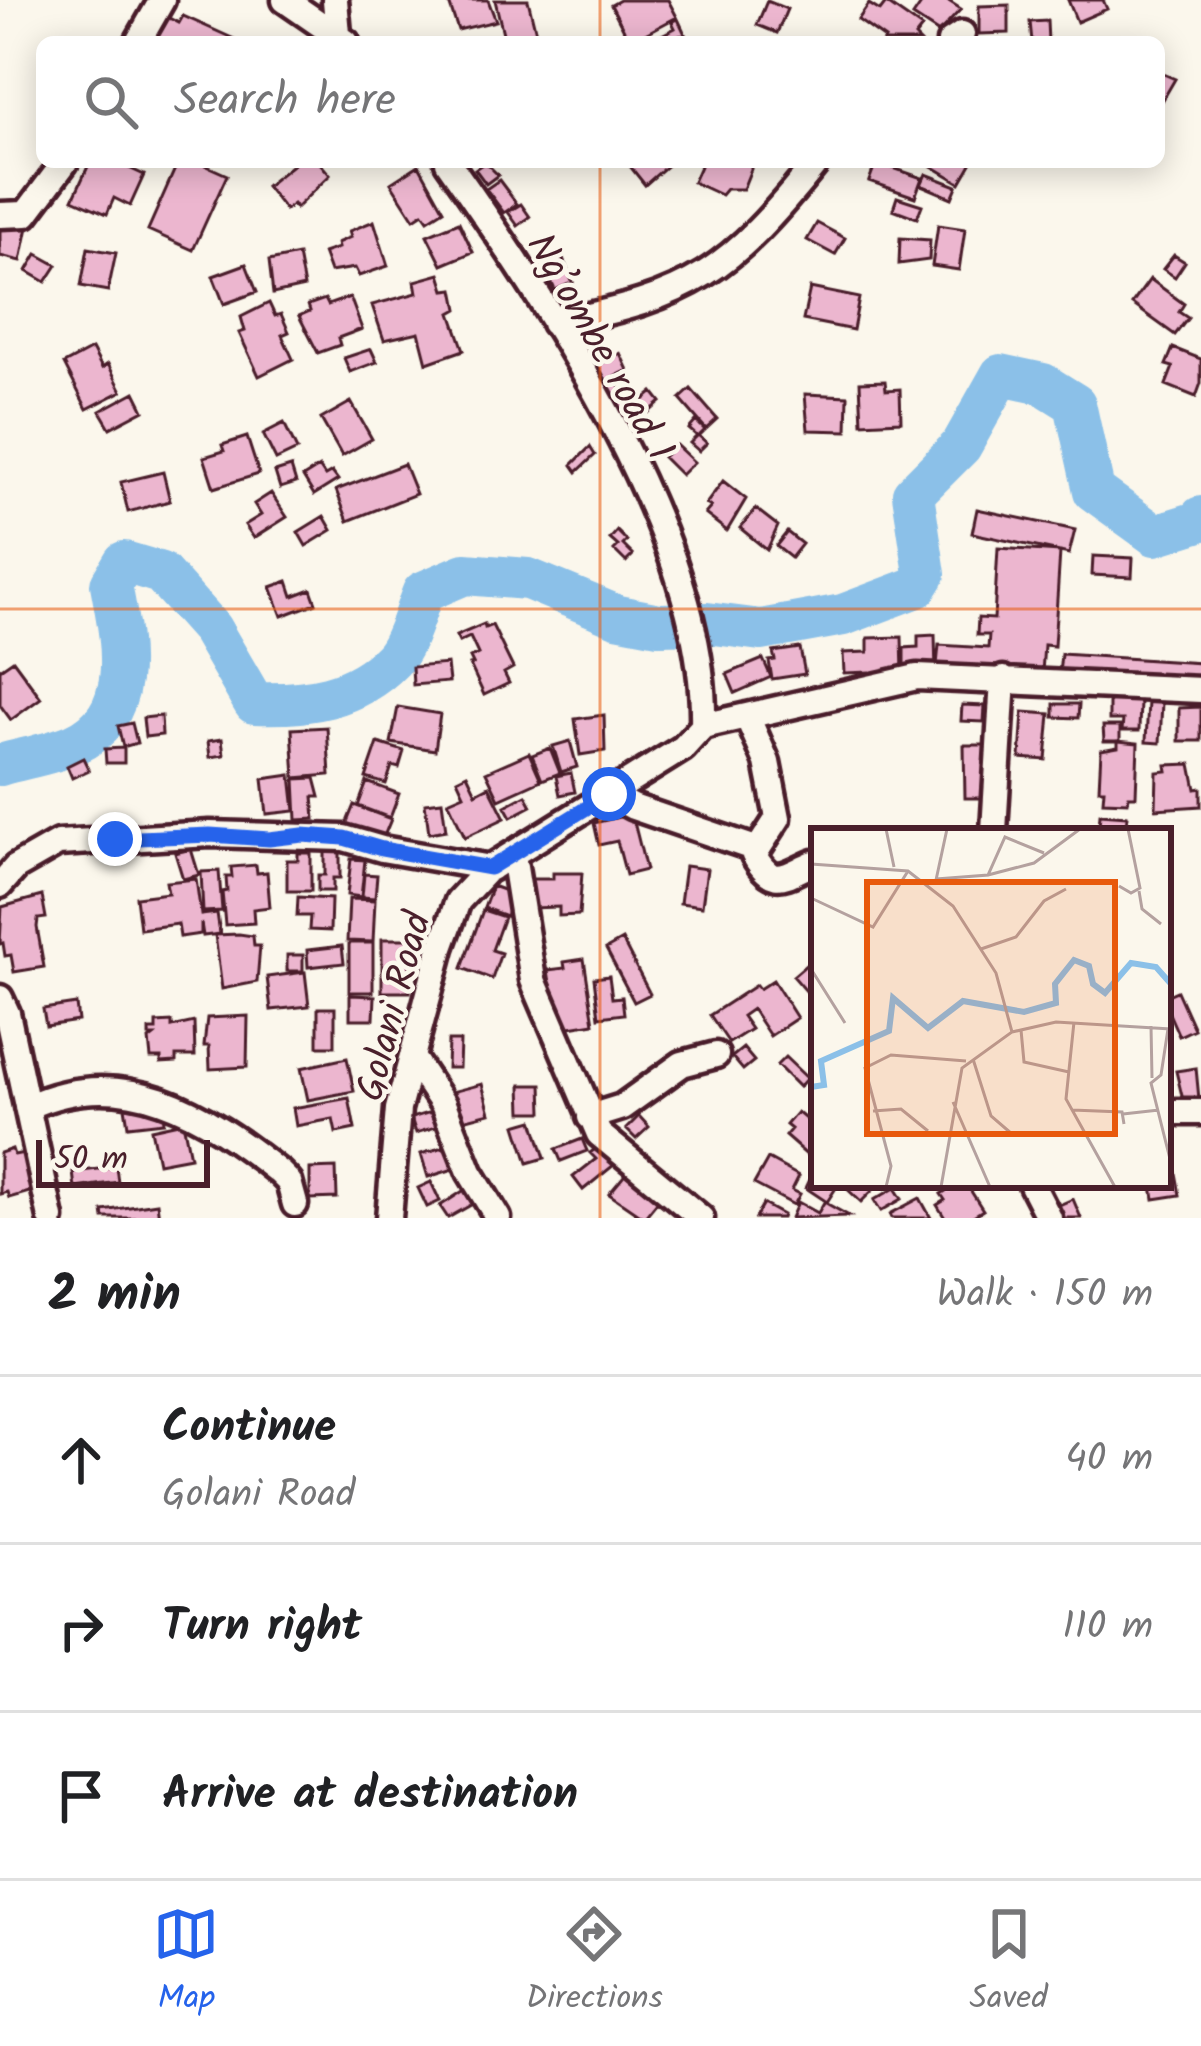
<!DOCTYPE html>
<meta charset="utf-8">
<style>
:root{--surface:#fff;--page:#f2f2f2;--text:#202124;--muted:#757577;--line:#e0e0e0;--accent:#2563eb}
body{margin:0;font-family:Kalam,sans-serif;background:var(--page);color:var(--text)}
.scale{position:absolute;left:36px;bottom:30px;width:174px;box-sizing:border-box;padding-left:12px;border:6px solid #4a1f2b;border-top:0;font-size:33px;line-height:42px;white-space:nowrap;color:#4a1f2b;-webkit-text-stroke:9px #fbf7ec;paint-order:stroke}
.stop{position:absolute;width:36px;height:36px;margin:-27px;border:9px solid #2563eb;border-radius:50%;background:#fff}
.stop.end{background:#2563eb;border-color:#fff;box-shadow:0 3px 12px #0008}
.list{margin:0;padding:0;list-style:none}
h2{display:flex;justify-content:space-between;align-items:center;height:156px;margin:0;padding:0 48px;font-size:51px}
h2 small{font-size:39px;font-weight:400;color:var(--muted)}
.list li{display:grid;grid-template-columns:78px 1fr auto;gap:36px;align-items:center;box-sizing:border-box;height:168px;padding:0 48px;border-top:3px solid var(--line)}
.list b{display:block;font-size:45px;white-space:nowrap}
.list p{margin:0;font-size:39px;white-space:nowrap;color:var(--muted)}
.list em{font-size:39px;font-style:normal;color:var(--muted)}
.icon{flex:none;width:66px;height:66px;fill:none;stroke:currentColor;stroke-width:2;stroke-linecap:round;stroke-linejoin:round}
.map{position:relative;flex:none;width:1201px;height:1218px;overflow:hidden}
.search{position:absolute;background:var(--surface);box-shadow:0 6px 30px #0003;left:36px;right:36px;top:36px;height:132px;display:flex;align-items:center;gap:30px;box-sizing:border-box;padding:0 42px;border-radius:18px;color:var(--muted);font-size:45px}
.sheet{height:660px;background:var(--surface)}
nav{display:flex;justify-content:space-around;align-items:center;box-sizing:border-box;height:168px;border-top:3px solid var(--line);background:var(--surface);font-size:33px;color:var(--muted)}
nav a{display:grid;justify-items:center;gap:6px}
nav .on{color:var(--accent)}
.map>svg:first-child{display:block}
</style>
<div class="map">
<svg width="1201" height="1218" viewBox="0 0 1201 1218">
<rect width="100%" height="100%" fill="#fbf7ec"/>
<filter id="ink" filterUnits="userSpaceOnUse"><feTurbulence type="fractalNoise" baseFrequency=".00833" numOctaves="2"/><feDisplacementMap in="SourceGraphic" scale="24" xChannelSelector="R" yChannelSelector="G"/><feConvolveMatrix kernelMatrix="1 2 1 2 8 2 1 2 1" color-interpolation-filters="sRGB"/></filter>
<g filter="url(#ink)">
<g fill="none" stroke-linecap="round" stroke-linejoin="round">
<path stroke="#8bc0e8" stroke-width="42" d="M0 765C24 758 51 754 74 744 139 715 121 639 111 584L124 562 161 573 211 629 254 703C306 705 354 699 392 660 407 645 415 611 423 592L465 574 528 579 617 616 659 624 707 623 761 630 843 615 917 587 925 574 913 494 961 446 1001 375 1043 384 1075 404 1094 491 1155 535 1197 522 1201 517"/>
</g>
<path fill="#ecb6cf" stroke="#4a1f2b" stroke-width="3" d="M448 0H488L496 21 458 30Z
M495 0H528L538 41 505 42Z
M620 0H668L677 17 630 42 611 5Z
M924 0H947L961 9 939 33 913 16Z
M1068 0H1103L1107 9 1077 22Z
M767 1 787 9 777 33 757 25Z
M886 3 922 28 915 37 920 42H883L885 39 858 20 869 4 880 11Z
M1009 5V33L979 34V6Z
M165 16 179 23 183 16 241 42H154Z
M678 19 685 34 663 42 660 36 675 28 672 22Z
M1047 21 1048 42H1032L1030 22Z
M1159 72 1175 79 1161 103 1159 102Z
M90 162H116L144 175 130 206 114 198 107 214 73 199Z
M178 162H198L227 175 193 250 148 230Z
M296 162H319L330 175 296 208 293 204 285 210 266 186Z
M485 162 498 175 486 184 475 169Z
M633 162H671L645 185 629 165Z
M696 162H751V169L743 189H726L721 195 693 182 700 166Z
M876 162 922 178 915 197 869 181Z
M925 162H972L960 183Z
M419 165 444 210 428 220 423 213 414 219 391 183Z
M926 174 957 186 952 198 921 185Z
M499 180 517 204 504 213 486 189Z
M897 197 922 205 917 218 893 209Z
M521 204 530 217 518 226 508 212Z
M0 221 28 227 21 261 0 256Z
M374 221 388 266 359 276 355 268 330 272 323 253 338 248 337 243 351 237 349 231Z
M459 222 473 252 442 265 427 235Z
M817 223 845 238 835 255 807 240Z
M938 225 965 229 959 270 932 266Z
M900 238 930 240 929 260 899 264Z
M88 248 116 253 108 291 81 286Z
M37 254 57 265 46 282 27 271Z
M298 255 304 287 273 294 269 261Z
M1174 255 1185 262 1175 277 1163 269Z
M562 258 573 282 555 290 545 267Z
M563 258 573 284 553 291 543 265Z
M246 264 257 292 224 304 213 276Z
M440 274 445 290 454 289 458 309 451 313 464 350 427 363 419 332 384 340 372 305 417 293 415 281Z
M1150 279 1184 304 1179 312 1188 318 1175 335 1132 304Z
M810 288 859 298 853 330 803 320Z
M350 297 362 329 338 338 340 345 318 353 299 316 310 311 308 305 325 299 328 305Z
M269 303 275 316 281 314 289 332 282 335 293 359 259 376 239 333 245 331 241 317Z
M589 318 602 341 578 353 566 330Z
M587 321 599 342 581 352 568 331Z
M603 344 610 357 594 366 587 352Z
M603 344 610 358 592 366 586 352Z
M1173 348 1201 359V383L1196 397 1166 385 1173 367 1166 365Z
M92 349 102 368 108 364 122 391 87 409 64 364Z
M371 349 377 362 350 372 344 358Z
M620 353 628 370 604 382 595 367Z
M616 378 632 409 616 417 600 386Z
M885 381 886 390 900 389 901 421 862 423 860 382Z
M691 389 717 419 706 429 680 399Z
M135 392 144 410 110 428 100 411Z
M653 392 661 402 642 418 634 408Z
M805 394 848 396 847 431 808 430Z
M351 402 372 439 342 456 321 419Z
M633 409 645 427 630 437 618 419Z
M696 421 705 430 699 436 707 443 699 451 690 443 697 436 689 429Z
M284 423 297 450 276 460 263 434Z
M247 437 259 474 214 488 204 457 224 451 222 445Z
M676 445 694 462 681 475 663 457Z
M590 447 595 455 577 472 572 465Z
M404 464 416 494 348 521 336 490Z
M291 467 296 483 280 488 275 472Z
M319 467 325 476 332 472 338 480 314 495 303 477Z
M163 472 170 501 128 512 121 482Z
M723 481 746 499 727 531 705 514 711 507 706 504Z
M271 493 287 517 254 538 245 525 261 515 254 504Z
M756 509 778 526 767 550 740 528Z
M977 509 1075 530 1069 554 972 533Z
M324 516 332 530 306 546 298 532Z
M617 531 627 541 623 545 633 555 626 562 614 550 618 546 610 539Z
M787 532 802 544 791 558 776 546Z
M998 548 1060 552 1054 646 1044 645 1042 672 937 665 939 645 988 648 989 635H977L978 618 994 619Z
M1093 556 1133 558 1132 577 1092 575Z
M288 581 293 596 311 589 316 603 282 616 271 587Z
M484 624 485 628 492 625 513 668 504 673 509 683 484 695 470 665 473 664 470 658 478 654 470 637 459 642 456 636Z
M935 635 936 675H904V648L918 647V636Z
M902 637 903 675 870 677 869 672 844 673 843 653 868 652V638Z
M800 648 805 674 772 679 769 661 775 660 773 652Z
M1061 654 1201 663V683L1059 674Z
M763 659 771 677 735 693 727 674Z
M13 660 41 698 11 720 0 705V669Z
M447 664 449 682 413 685 412 667Z
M1109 700 1140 701 1139 731H1122L1123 720H1109Z
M1148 701 1162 702 1160 743 1146 742Z
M1054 704H1079L1078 718 1054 717Z
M962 705 985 706 984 722 961 721Z
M398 707 440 714 435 750 391 743Z
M1179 708 1201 707V741H1179Z
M1023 712 1050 714 1046 760 1020 758Z
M604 715 605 751 580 755 575 719Z
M161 716 162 735 145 737 143 718Z
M132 723 137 743 123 747 118 726Z
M1103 726H1120V741H1104Z
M327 727 330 775 295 778 292 729Z
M222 739 224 755 210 757 208 741Z
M570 741 577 767 561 772 553 746Z
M1118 741 1138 743 1136 796H1129L1128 802 1103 801 1104 789H1099L1101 750 1118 747Z
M378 743 404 751 399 768 392 766 386 784 366 778Z
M964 745H985L986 798H965Z
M124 748V763H106L105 749Z
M550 748 560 773 542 780 532 755Z
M529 753 541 780 499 799 486 772Z
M83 758 89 770 72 778 67 766Z
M1191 764 1196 789 1201 788V806L1156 809 1157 772 1167 771 1166 765Z
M571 773 575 792 560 795 556 776Z
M467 774 476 793 489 786 505 818 465 837 448 801 464 794 457 779Z
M291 775 295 811 267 814 263 779Z
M315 778 320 797H313L315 819 297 820 295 779Z
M367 782 399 794 390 818 358 806Z
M526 795 532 806 511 817 505 806Z
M442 801 446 830 429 833 425 803Z
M354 805 391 819 382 841 345 827Z
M632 814 646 870 626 875 617 841 599 845 594 823Z
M1100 814 1127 816 1126 827 1099 826Z
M191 849 199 875 183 879 175 853Z
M325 851H340V878H333V891H318V875H325Z
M298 853H311V891H287V860H298Z
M351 859 365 860 361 897 347 895Z
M256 865 257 873 267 872 270 907 253 909 254 923 225 925 222 892 227 891 226 877H232L231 867Z
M685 866 707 869 702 906 680 903Z
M219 871 222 911 203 912 201 872Z
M553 873H582L579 915 559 916V907L530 908 529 879H553Z
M364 874 377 875 375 898 362 897Z
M196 879 201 915 217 913 220 934 203 936 201 923V934L180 937 178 924 140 929 136 897 168 893 166 882Z
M492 886 514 894 506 916 484 908Z
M42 896 46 918 38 919 37 927 44 967 14 972 11 955 5 956 3 943 0 944 2 907Z
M298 897 331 899 330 931 309 930 310 916H297Z
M349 899 375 900 373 942 347 941Z
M483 910 504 917 492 950 501 953 492 979 462 968Z
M239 934 253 936 254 946H260L257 982 222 989 215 935Z
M382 939H410V992H382Z
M622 940 650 994 634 1002 606 949Z
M349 943H373V992H349Z
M342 946 344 963 308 967 307 950Z
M287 955H303V971H287Z
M814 958V1010L808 1003 813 999 793 976Z
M584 959 594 1023 557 1029 548 970 565 968 564 962Z
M305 972 309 1006 271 1010 267 977Z
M609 976 612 998 622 997 624 1014 599 1017 594 978Z
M773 980 797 1018 770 1036 752 1009 742 1016 751 1029 729 1043 710 1015 756 985 759 989Z
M1177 991 1194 1029 1179 1036 1168 1011V995Z
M350 995 375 996 374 1019H350Z
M76 1004 78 1021 46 1026 43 1009Z
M318 1008H335V1046H318Z
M248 1016 247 1067 210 1069 209 1046H204L207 1018Z
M172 1022V1027L194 1022 195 1056H176V1062L161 1063V1058H151L149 1040 154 1036H149V1030H156V1023Z
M448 1041H460L459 1068H447Z
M743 1048 754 1061 743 1070 732 1057Z
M785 1057 807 1078 799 1087 777 1065Z
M347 1058 354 1091 308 1100 301 1068Z
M1196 1068 1199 1099 1183 1100 1176 1071Z
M482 1084 490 1113 452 1123 444 1094Z
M521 1085H542L543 1112H522Z
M349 1098 355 1129 336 1133 333 1119 296 1126 293 1108Z
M162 1103 164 1122 128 1126 125 1107Z
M434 1111 439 1126 416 1133 411 1118Z
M797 1112 814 1126V1151L809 1157 785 1136 791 1129 786 1125Z
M639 1116 649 1127 636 1139 626 1129Z
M533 1120 545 1158 528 1163 516 1125Z
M183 1122 190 1157 158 1163 151 1129Z
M582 1139 587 1151 561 1161 556 1149Z
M450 1145 457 1168 428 1177 421 1154Z
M599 1146 614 1165 583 1190 573 1177 596 1159 590 1153Z
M12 1149 14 1155 24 1153 33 1191 9 1198 7 1192 0 1194V1153Z
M1173 1156 1180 1195 1154 1199 1152 1185H1168V1157Z
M768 1159 799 1176 792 1190 800 1194 794 1205 754 1184Z
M116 1167 118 1182 75 1188 73 1172Z
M336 1168 337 1198 310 1199V1169Z
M628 1171 661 1197 644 1218 609 1194Z
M813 1173 814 1185 836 1188 827 1202 806 1188Z
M431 1182 440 1201 427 1207 418 1188Z
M843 1185H878L861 1202Z
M955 1185H967L983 1210 970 1218H945L937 1205 945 1200 941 1194Z
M469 1187 478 1201 448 1218 440 1206Z
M895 1188 902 1199 881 1211 874 1200Z
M920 1198 931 1218H892L890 1214Z
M1073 1199 1081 1218H1063L1057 1206Z
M798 1202 818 1213 824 1202 849 1216 791 1218Z
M157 1203 159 1218H104L103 1211Z
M763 1204 783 1215 782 1218H755Z"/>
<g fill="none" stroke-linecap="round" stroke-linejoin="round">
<g stroke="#4a1f2b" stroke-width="33">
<path id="street" d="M285 0 346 42
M335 0 338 34
M138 42 162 0
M950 42 962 34
M0 215 26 214 65 162
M554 323C693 297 729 271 817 162
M747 716 767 762 778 818 754 855C774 891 786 874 814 863
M703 726 917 677 1201 690
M609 794 633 807 756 849
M994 831 1003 679
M513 855 533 980 599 1134 701 1218
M0 885 16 867 58 843 210 834 344 838 382 849 491 868
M0 998 7 1013 51 1218
M413 1059 443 1104 470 1172 498 1218
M27 1107C123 1062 205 1113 280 1173L289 1182 295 1204
M1168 1112H1201
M590 1117 622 1107 682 1064 716 1055
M1032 1185 1049 1218
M389 1218 398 1109 441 948 458 901 487 870 683 748 703 726C708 542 551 309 448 162"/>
</g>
<use href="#street" stroke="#fbf7ec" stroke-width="24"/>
</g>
</g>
<g fill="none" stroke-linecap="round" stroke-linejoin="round" filter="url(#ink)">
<path stroke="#2563eb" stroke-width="15" d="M115 839 210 835 269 839 303 835 344 838 382 849 490 868 609 794"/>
</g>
<path fill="none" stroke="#e8590c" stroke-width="3" stroke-opacity="0.55" d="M600 0V42M600 162V1218M0 609H1201"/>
<g text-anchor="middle" stroke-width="9" stroke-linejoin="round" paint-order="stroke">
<g font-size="39" fill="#4a1f2b" stroke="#fbf7ec">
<text transform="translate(602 346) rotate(60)" y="14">Ng’ombe road 1</text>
<text transform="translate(392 1006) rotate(-75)" y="14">Golani Road</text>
</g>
</g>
<g transform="translate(811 828)">
<rect width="360" height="360" fill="#fbf7ec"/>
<path fill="none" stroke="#8bc0e8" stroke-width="6" d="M0 259 13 257 10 233 78 203 82 170 117 200 152 173 213 184 245 175 244 156 263 132 278 138 282 156 294 165 320 135 345 139 360 156"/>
<path fill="none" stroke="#b4a19f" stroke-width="3" d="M75 1 83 39M0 36 97 43 142 78 185 145 201 204 151 240 130 359M177 47 223 35 269 1M125 51 177 47 194 9 233 25M125 52 136 1M308 58 320 65 329 60 317 1M328 63 331 81 350 96M0 70 62 99 97 43M170 121 205 109 233 73 255 61M0 141 34 195M263 194 255 271 304 359M340 198 341 250M357 201 350 247 340 255 360 335M210 202 213 234 258 244M201 204 245 194 360 201M162 231 180 288 201 306M142 274 179 359M261 282 311 284 313 296M62 283 90 281 117 303M312 286 348 282M75 359 80 338 54 240 80 227 155 233"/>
<path fill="#e8590c" fill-opacity="0.15" stroke="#e8590c" stroke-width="6" d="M56 54H304V306H56Z"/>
<rect width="360" height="360" fill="none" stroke="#4a1f2b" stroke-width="6"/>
</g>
</svg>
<div class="scale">50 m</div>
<div class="stop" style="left:609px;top:794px"></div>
<div class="stop end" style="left:115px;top:839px"></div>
<div class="search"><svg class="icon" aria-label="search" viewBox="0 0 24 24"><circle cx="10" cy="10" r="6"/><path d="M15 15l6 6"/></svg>Search here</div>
</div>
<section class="sheet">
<h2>2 min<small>Walk · 150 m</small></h2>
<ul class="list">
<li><svg class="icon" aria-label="ahead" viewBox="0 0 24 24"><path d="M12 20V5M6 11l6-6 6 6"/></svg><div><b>Continue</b><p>Golani Road</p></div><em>40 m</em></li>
<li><svg class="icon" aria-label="right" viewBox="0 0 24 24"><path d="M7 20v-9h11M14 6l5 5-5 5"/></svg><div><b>Turn right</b></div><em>110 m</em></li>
<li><svg class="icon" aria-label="arrive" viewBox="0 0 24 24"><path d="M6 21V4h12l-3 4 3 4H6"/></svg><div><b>Arrive at destination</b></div></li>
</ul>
</section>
<nav>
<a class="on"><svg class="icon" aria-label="map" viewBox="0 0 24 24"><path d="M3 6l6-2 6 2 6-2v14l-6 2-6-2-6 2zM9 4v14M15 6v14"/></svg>Map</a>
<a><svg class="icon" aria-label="directions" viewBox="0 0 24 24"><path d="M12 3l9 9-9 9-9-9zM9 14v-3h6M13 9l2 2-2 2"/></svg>Directions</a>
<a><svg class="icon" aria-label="saved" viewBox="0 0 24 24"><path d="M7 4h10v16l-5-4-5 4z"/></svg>Saved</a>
</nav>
